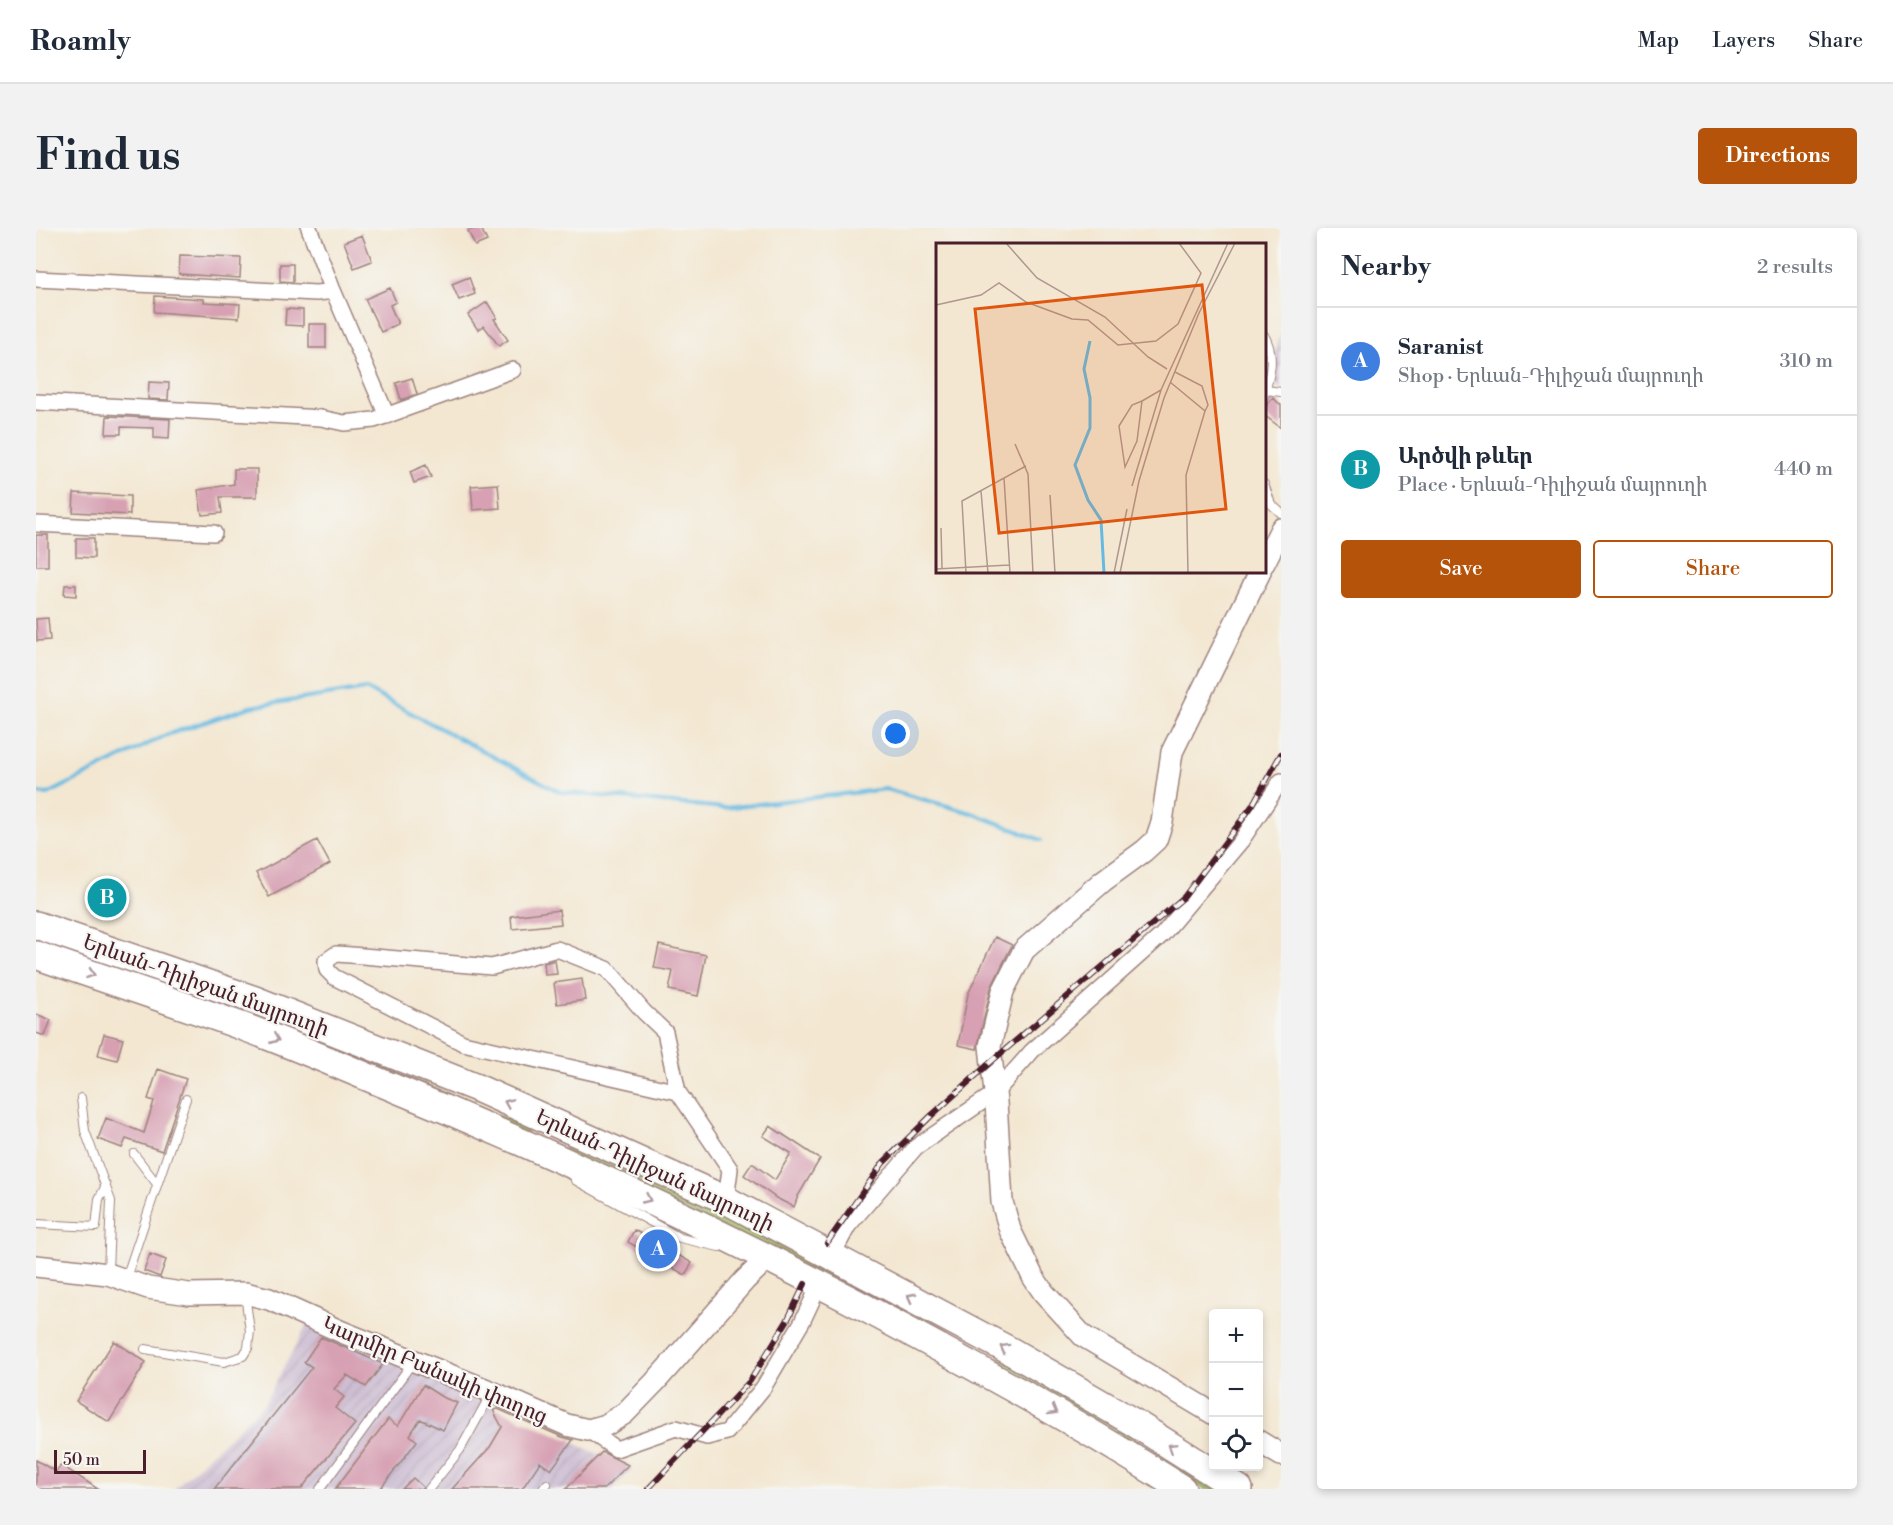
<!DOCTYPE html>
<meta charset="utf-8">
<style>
:root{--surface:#fff;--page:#f2f2f3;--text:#1f2937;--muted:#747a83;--line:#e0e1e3;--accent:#b45309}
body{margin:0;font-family:"Libre Bodoni","Noto Serif Armenian",serif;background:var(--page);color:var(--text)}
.controls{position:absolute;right:18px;bottom:18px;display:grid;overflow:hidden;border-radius:6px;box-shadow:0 3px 9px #0003}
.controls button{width:54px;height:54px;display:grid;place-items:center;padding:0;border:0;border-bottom:2px solid var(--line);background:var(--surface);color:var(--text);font:30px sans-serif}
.scale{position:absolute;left:18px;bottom:15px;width:92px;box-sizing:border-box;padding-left:6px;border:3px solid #4a1f2b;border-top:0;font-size:16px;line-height:21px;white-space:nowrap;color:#4a1f2b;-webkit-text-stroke:4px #f6f6f2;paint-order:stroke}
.you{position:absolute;left:860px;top:506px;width:21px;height:21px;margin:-15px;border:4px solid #fff;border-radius:50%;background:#1a73e8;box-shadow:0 0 0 9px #1a73e833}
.badge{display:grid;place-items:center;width:39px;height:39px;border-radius:50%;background:var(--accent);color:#fff;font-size:20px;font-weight:700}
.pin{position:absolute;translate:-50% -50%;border:3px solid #fff;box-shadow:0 2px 6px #0006}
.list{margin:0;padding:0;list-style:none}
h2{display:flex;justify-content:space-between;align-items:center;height:78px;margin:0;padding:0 24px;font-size:26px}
h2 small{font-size:20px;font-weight:400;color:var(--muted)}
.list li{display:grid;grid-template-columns:39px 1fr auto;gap:18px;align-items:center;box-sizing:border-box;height:108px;padding:0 24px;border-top:2px solid var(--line)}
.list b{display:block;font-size:22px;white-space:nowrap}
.list p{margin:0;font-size:20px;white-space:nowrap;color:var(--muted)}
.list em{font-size:20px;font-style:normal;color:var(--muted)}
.actions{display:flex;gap:12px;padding:18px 24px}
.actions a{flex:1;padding:14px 0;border:2px solid var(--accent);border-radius:6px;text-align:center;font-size:21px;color:var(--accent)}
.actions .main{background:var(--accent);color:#fff}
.icon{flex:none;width:33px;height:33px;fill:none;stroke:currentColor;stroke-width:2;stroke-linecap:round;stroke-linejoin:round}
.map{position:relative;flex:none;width:1245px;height:1261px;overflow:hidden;border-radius:6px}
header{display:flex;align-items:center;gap:36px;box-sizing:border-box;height:84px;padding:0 30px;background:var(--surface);border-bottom:2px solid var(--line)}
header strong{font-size:28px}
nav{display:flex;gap:33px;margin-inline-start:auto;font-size:21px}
.intro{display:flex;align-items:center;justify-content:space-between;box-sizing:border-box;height:144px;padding:0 36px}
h1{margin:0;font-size:42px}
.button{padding:15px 27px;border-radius:6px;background:var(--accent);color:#fff;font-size:21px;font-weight:700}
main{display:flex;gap:36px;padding:0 36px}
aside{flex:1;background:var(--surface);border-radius:6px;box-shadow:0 3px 9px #0003}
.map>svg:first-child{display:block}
</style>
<header>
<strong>Roamly</strong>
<nav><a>Map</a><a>Layers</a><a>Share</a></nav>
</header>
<div class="intro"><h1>Find us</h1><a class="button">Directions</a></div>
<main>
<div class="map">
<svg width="1245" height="1261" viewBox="0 0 1245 1261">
<defs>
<pattern id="industrial-furrows" width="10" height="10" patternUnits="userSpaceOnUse" patternTransform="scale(1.5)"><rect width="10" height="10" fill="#cdbed3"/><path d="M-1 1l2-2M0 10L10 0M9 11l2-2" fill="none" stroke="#b2a3b5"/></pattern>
<pattern id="green-dots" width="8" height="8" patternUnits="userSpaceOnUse" patternTransform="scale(1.5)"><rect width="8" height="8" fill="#a3bf66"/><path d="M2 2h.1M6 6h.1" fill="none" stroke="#879b54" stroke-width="1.8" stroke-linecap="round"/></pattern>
</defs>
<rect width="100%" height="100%" fill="#f6f6f2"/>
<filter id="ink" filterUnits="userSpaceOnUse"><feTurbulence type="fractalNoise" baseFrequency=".0167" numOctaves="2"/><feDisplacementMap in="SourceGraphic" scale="12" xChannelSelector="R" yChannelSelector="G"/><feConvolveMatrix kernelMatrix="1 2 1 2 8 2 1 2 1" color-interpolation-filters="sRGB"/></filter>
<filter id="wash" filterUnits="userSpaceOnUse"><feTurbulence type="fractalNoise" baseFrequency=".008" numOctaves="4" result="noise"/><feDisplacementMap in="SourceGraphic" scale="24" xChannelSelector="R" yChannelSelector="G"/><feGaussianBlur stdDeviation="1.35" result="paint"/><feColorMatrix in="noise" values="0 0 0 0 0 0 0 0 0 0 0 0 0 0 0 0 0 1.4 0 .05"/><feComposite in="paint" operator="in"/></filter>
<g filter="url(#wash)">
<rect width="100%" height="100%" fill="#f3e7d1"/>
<path fill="url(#industrial-furrows)" d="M1245 104V167V161L1237 154 1240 123Z
M272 1095 381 1145 596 1241 576 1261H138L228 1176Z"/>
<path fill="url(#green-dots)" stroke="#766f48" stroke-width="1.5" d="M0 707 269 807 492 900 489 908 0 719Z
M533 916C661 975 789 1036 914 1102L911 1109 527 924Z
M964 1129 1184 1261H1169L959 1136Z"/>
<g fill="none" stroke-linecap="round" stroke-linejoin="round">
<path stroke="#64bae1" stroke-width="4" d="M0 565 12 566 130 507 214 479 330 461 524 564 688 580 850 561 936 585 1005 612"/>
</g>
<g id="blocks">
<path fill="#d7a0b3" d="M439 0H445L451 13 439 18 432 3Z
M326 7 336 33 318 40 308 14Z
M144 28 205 30 204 50 143 46Z
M244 36H257V54L244 53Z
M433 49 439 66 423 72 416 56Z
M354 60 360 74 354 77 362 96 345 104 329 71Z
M119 68 168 71V74L204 76 203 90 118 84Z
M451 74 461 90 458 91 472 112 463 118 448 98 442 102 432 87Z
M250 81 267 82V98L249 97Z
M273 96H290V120H273Z
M376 150 381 166 365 172 360 155Z
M113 154 133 155 132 172 112 171Z
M1237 170 1245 177V200L1228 187V180Z
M71 188 134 191 133 211 118 210V200L85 199V206H70Z
M390 237 395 249 378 255 374 244Z
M198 241H221V269H184L186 285 166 287 162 262 198 256Z
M462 256 464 280 437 282 435 258Z
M38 265 94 268V287L37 284Z
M0 307H12V338H0Z
M40 310H58V330L40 329Z
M29 357H40V368L28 367Z
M12 390 14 412 1 413 0 391Z
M281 612 294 636 233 669 220 645Z
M523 682 525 696 476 701 475 688Z
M959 709 976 717 955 760 941 821 922 817 932 766Z
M623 717 670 727 662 768 633 762 637 743 618 740Z
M519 732 521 746 509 747 508 735Z
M546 751 549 772 521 776 518 755Z
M0 786 15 792 9 808 0 805Z
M68 806 87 811 81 832 62 827Z
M122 841 150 851 126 923 90 911 86 920 62 911 70 890 108 905 118 873 112 871Z
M734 898 784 931 762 968 758 979 740 970 708 947 716 935 739 952 755 925 727 908Z
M598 1002 656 1035 649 1047 592 1014Z
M114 1026 130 1032 124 1049 108 1043Z
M285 1109 347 1136 330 1159 311 1147 298 1161 308 1169 299 1180 319 1196 265 1261H178L276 1139 268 1134Z
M78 1113 110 1134 73 1194 40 1173Z
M387 1157 406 1169 421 1175 407 1202 384 1191 374 1207 381 1213 344 1261H299L352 1191 362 1198Z
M462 1181 526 1209 537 1212 515 1242 504 1234 486 1261H416L454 1219 466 1199 457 1182Z
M566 1224 592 1237 568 1261H530Z
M0 1232 20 1244 25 1237 62 1261H0Z
M377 1250 387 1259V1261H366Z"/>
</g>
</g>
<g filter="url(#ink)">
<use href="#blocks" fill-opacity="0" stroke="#9e837e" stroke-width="1.5"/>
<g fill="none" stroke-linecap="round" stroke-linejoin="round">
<g stroke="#9e837e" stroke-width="10">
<path id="lane" d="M1228 107C1240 127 1234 147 1228 168
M1230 162 1245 164
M1228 256 1235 276 1245 285
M45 870 49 903 75 973 72 1043
M98 926 121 956
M539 952 644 1010 683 1019
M0 996 60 999 63 971 70 957
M90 1050 150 871
M109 1121 188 1134 207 1128 212 1120 214 1103 209 1066
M284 1261 377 1134
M393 1261 424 1222 455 1166
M507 1261 511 1256"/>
</g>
<g stroke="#9e837e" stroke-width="18">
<path id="street" d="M273 0 296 60 351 188
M0 51 280 65 290 64 296 60
M0 174 285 190 308 195 338 192 477 142
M0 296 178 305
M642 864 629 804 608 784 571 741 521 721 456 739 315 727 300 726 290 733 291 742 298 749 427 815 642 864 694 941 690 972
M802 1017 812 998 880 919 959 865 996 823 1126 707 1205 613 1245 553
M552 1202 580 1221 640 1200 671 1209 691 1204 727 1160 766 1094 781 1062"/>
</g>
<g stroke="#9e837e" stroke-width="24">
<path id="secondary" d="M1228 335 1245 301
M0 1038 72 1046 112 1060 153 1066 209 1065 233 1071 306 1104 456 1164 531 1197 552 1202 570 1197 589 1185 619 1154 709 1052 733 1029
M1178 1186 1047 1108 1008 1065 997 1049 974 1002 966 974 960 874 954 818 967 763 988 722 1067 653 1108 623 1120 612 1126 594 1136 524 1224 344
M1222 1213 1245 1227"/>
</g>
<g stroke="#9e837e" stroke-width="30">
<path id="highway" d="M0 697 219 772 441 860 690 972 976 1124 1097 1194 1203 1261
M0 727C68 751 137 773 205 798 253 815 299 836 346 855 508 921 665 994 820 1075 930 1134 1040 1193 1146 1261"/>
</g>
<use href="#lane" stroke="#fff" stroke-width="8"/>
<use href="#street" stroke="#fff" stroke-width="15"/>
<use href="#secondary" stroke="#fff" stroke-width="21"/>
<use href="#highway" stroke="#fff" stroke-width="27"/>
<g stroke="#4a1f2b" stroke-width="6">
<path id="rail" d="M791 1015 847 935 896 887 956 833 1148 669 1216 578 1245 526
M612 1261 714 1153 751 1093 769 1056"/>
</g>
<use href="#rail" stroke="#f6f6f2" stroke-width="4" stroke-dasharray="11" stroke-linecap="butt"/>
</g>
<defs><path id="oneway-chevron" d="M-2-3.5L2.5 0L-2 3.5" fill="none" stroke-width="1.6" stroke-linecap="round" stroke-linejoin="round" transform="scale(1.5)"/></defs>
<g stroke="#ae9aa0">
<use href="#oneway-chevron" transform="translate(55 746) rotate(19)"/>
<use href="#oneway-chevron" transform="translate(239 811) rotate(22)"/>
<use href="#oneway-chevron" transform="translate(472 875) rotate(-156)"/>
<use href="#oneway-chevron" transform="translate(611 971) rotate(25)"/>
<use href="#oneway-chevron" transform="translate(875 1069) rotate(-152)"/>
<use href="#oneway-chevron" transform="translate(968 1120) rotate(-151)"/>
<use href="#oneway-chevron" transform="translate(1017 1183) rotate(30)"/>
<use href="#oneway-chevron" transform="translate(1136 1219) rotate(-148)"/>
</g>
</g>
<g text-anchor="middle" stroke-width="4.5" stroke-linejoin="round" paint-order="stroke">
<g font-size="21" fill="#4a1f2b" stroke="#f6f6f2">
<text transform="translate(170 757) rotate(20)" y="7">Երևան-Դիլիջան մայրուղի</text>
<text transform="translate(619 942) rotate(25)" y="7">Երևան-Դիլիջան մայրուղի</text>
<text transform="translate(399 1142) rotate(23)" y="7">Կարմիր Բանակի փողոց</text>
</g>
</g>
<g transform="translate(900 15)">
<rect width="330" height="330" fill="#f3e7d1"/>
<path fill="none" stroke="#64bae1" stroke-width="3" d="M154 98 148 126 154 155V185L139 222 152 257 165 277 168 330"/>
<path fill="none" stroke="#af978f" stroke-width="1.5" d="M70 0 101 35 169 74 212 114 231 126M0 62 45 52 63 40 90 59 136 76 152 77 182 102 220 98 242 81 265 30 243 0M239 129 266 143 272 162 269 168M234 139 269 168 250 232 252 330M206 158 196 162 183 183 189 224 201 198 206 158 225 147M79 201 92 231 97 330M68 235 74 330M196 243 225 147 292 0M45 248 52 330M114 252 119 330M5 285 6 325M0 326 73 322M30 330 26 258 90 223M178 330 191 266M184 330 203 238 228 155 263 70 299 0"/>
<path fill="#e0560e" fill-opacity="0.15" stroke="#e0560e" stroke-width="3" d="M266 42 290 266 63 290 39 66Z"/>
<rect width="330" height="330" fill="none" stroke="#4a1f2b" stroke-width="3"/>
</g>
</svg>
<div class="controls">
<button>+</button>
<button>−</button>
<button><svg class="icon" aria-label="locate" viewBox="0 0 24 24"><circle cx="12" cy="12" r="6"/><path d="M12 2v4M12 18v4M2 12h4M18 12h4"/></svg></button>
</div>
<div class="scale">50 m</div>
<div class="you"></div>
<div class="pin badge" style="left:622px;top:1021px;background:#3f7fe0">A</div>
<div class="pin badge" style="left:71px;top:670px;background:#0f9aa8">B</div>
</div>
<aside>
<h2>Nearby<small>2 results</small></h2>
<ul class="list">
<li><span class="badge" style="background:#3f7fe0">A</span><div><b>Saranist</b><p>Shop · Երևան-Դիլիջան մայրուղի</p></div><em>310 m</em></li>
<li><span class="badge" style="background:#0f9aa8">B</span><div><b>Արծվի թևեր</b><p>Place · Երևան-Դիլիջան մայրուղի</p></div><em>440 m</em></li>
</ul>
<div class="actions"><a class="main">Save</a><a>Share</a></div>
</aside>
</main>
